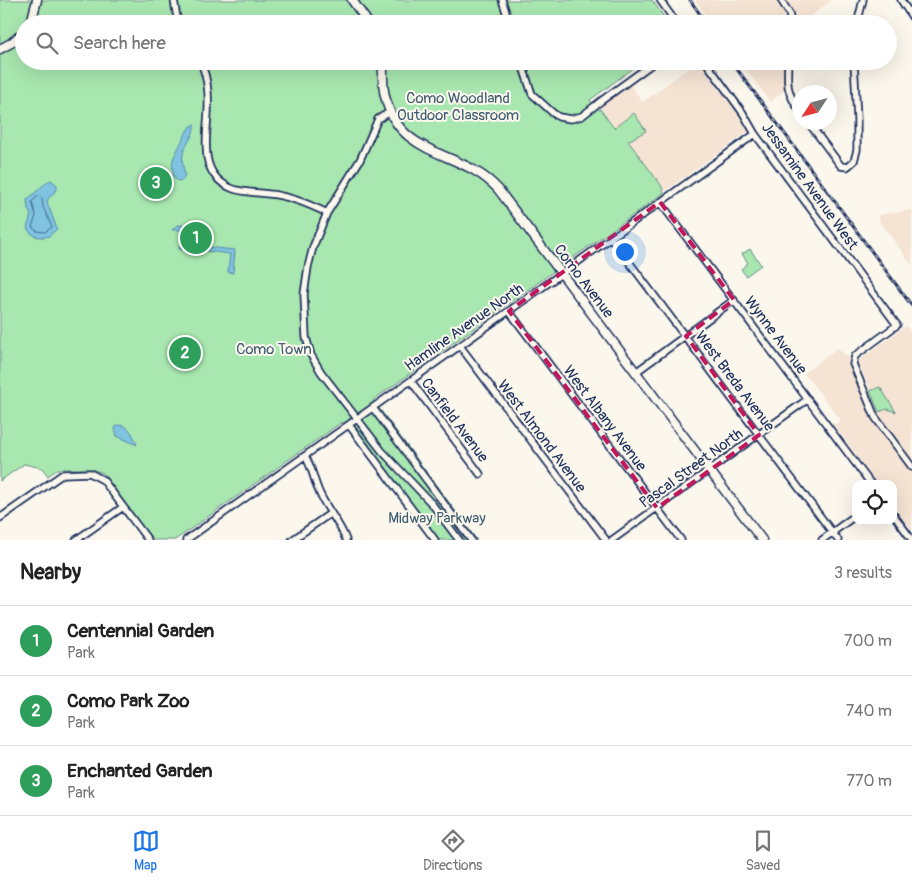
<!DOCTYPE html>
<style>
:root{--surface:#fff;--page:#f6f6f6;--text:#222;--muted:#767676;--line:#e0e0e0;--accent:#1a73e8}
body{margin:0;font-family:Pangolin,sans-serif;background:var(--page);color:var(--text)}
.controls{position:absolute;right:15px;bottom:15px;display:grid;overflow:hidden;border-radius:10px;box-shadow:0 5px 20px #0002}
.controls button{width:45px;height:45px;display:grid;place-items:center;padding:0;border:0;border-bottom:1px solid var(--line);background:var(--surface);color:var(--text);font:25px sans-serif}
.compass{position:absolute;left:792px;top:85px;width:45px;height:45px;border-radius:50%;background:var(--surface);box-shadow:0 5px 20px #0002;rotate:234deg}
.you{position:absolute;left:624px;top:251px;width:18px;height:18px;margin:-12px;border:4px solid #fff;border-radius:50%;background:#1a73e8;box-shadow:0 0 0 8px #1a73e833}
.badge{display:grid;place-items:center;width:32px;height:32px;border-radius:50%;background:var(--accent);color:#fff;font-size:16px;font-weight:700}
.pin{position:absolute;translate:-50% -50%;border:2px solid #fff;box-shadow:0 1px 5px #0006}
.list{margin:0;padding:0;list-style:none}
h2{display:flex;justify-content:space-between;align-items:center;height:65px;margin:0;padding:0 20px;font-size:21px}
h2 small{font-size:16px;font-weight:400;color:var(--muted)}
.list li{display:grid;grid-template-columns:32px 1fr auto;gap:15px;align-items:center;box-sizing:border-box;height:70px;padding:0 20px;border-top:1px solid var(--line)}
.list b{display:block;font-size:19px;white-space:nowrap}
.list p{margin:0;font-size:16px;white-space:nowrap;color:var(--muted)}
.list em{font-size:16px;font-style:normal;color:var(--muted)}
.icon{flex:none;width:28px;height:28px;fill:none;stroke:currentColor;stroke-width:2;stroke-linecap:round;stroke-linejoin:round}
.map{position:relative;flex:none;width:912px;height:540px;overflow:hidden}
.search{position:absolute;background:var(--surface);box-shadow:0 5px 20px #0002;left:15px;right:15px;top:15px;height:55px;display:flex;align-items:center;gap:12px;box-sizing:border-box;padding:0 18px;border-radius:28px;color:var(--muted);font-size:19px}
.sheet{height:275px;background:var(--surface)}
nav{display:flex;justify-content:space-around;align-items:center;box-sizing:border-box;height:70px;border-top:1px solid var(--line);background:var(--surface);font-size:14px;color:var(--muted)}
nav a{display:grid;justify-items:center;gap:2px}
nav .on{color:var(--accent)}
.map>svg:first-child{display:block}
</style>
<div class="map">
<svg width="912" height="540" viewBox="0 0 912 540">
<rect width="100%" height="100%" fill="#fbf7ec"/>
<filter id="ink" filterUnits="userSpaceOnUse"><feTurbulence type="fractalNoise" baseFrequency=".02" numOctaves="2"/><feDisplacementMap in="SourceGraphic" scale="10" xChannelSelector="R" yChannelSelector="G"/><feConvolveMatrix kernelMatrix="1 2 1 2 8 2 1 2 1" color-interpolation-filters="sRGB"/></filter>
<g filter="url(#ink)">
<path fill="#f5e3d3" d="M695 0H832L800 24H712Z
M698 61 750 130 664 192 628 140 634 114 615 128 599 107 630 85 643 102Z
M740 61H786L784 91 770 102Z
M912 210V265L880 222 878 215Z
M906 326 912 334V531L893 505V484H877L834 425 841 420 804 373 838 348 843 354 849 356V364L865 403 873 397 858 361Z"/>
<path fill="#a8e7af" stroke="#628b86" d="M0 0H652L669 24H24V61H643L590 100 599 110 600 109 614 128 634 113 646 131 628 141 661 185 664 193 373 400 477 540H431L350 430 342 422 175 540H152L103 473 91 469H58L48 476 42 468 24 464 0 481Z
M750 249 761 265 746 276 741 269 748 263 742 254Z
M880 387 896 412 887 409 879 412 870 391Z"/>
<path fill="#7fc3e0" stroke="#5788ac" d="M194 124C196 133 187 142 184 151 181 159 183 166 185 175L183 180 178 181 174 178 172 163 174 157 188 129Z
M51 180 57 185V189L48 199 47 202 57 229 49 236C40 239 31 236 27 228L31 215 28 209 27 200 47 182Z
M178 225 197 227V232L188 231 187 244 204 246 203 251 179 249V246H184L186 230H172Z
M207 247 235 250 233 273 228 272 230 254 207 251Z
M118 425C130 425 133 435 137 445L117 436 115 428Z"/>
<g fill="none" stroke-linecap="round" stroke-linejoin="round">
<path stroke="#436a92" stroke-width="1" d="M39 196 42 198 43 207 52 227 45 232 37 231 32 227 36 216 32 202Z"/>
<g stroke="#1b2f5e" stroke-width="9">
<path id="minor" d="M174 0 177 18 180 24
M502 0 510 24
M660 0 677 24
M781 0 789 13 791 24
M901 0 912 17
M857 24 863 0
M200 61C210 81 209 104 207 126 205 151 204 176 231 188 242 193 256 192 269 194 289 196 309 204 327 213
M521 61 532 94 553 113 559 117 571 119 582 116 601 101 656 61
M705 61 743 113 755 134 897 325 855 356 853 364 875 417 912 467
M788 61C787 84 786 92 800 111
M390 112 378 119 360 160 327 213 313 247 308 267 304 294 306 337 311 355 321 372 382 451 432 504 459 540
M808 122 841 166 847 167 854 161 857 150V119L854 61
M660 202 871 484
M611 238 838 540
M509 311 681 540
M460 346 606 540
M636 372 734 300
M411 381 480 474
M373 408 471 540
M349 425 435 540
M305 456C313 468 314 483 321 496 328 511 340 523 346 540
M893 514 912 540
M0 518 63 474 90 473 103 480 148 540
M76 540 123 507
M186 540 561 274 755 134
M292 540 331 513
M612 540 808 399
M822 540 856 515"/>
</g>
<g stroke="#1b2f5e" stroke-width="11">
<path id="major" d="M352 0 369 24
M29 24 33 15 37 0
M0 49 11 43 24 32
M383 61C383 73 382 85 385 96 399 159 462 149 498 189L762 540"/>
</g>
<use href="#minor" stroke="#fbf7ec" stroke-width="5.5"/>
<use href="#major" stroke="#fbf7ec" stroke-width="8"/>
<g stroke="#1b2f5e" stroke-width="3">
<path id="rail" d="M690 0 707 24
M731 61 912 306"/>
</g>
<use href="#rail" stroke="#fbf7ec" stroke-width="1" stroke-dasharray="4" stroke-linecap="butt"/>
</g>
</g>
<path fill="none" stroke="#c2185b" stroke-width="4" stroke-dasharray="10 6" stroke-linejoin="round" d="M660 202 734 300 686 336 759 435 657 508 509 311Z"/>
<g text-anchor="middle" stroke-width="4" stroke-linejoin="round" paint-order="stroke">
<g font-size="15" fill="#3e5d72" stroke="#fbf7ec">
<text x="458" y="103">Como Woodland<tspan x="458" dy="17">Outdoor Classroom</tspan></text>
<text x="274" y="354">Como Town</text>
<text x="437" y="523">Midway Parkway</text>
</g>
<g font-size="15" fill="#1b2f5e" stroke="#fbf7ec">
<text transform="translate(810 186) rotate(54)" y="5">Jessamine Avenue West</text>
<text transform="translate(584 281) rotate(53)" y="5">Como Avenue</text>
<text transform="translate(464 327) rotate(-35)" y="5">Hamline Avenue North</text>
<text transform="translate(776 335) rotate(53)" y="5">Wynne Avenue</text>
<text transform="translate(735 381) rotate(53)" y="5">West Breda Avenue</text>
<text transform="translate(605 418) rotate(53)" y="5">West Albany Avenue</text>
<text transform="translate(455 420) rotate(53)" y="5">Canfield Avenue</text>
<text transform="translate(542 436) rotate(53)" y="5">West Almond Avenue</text>
<text transform="translate(691 468) rotate(-36)" y="5">Pascal Street North</text>
</g>
</g>
</svg>
<div class="controls">
<button><svg class="icon" aria-label="locate" viewBox="0 0 24 24"><circle cx="12" cy="12" r="6"/><path d="M12 2v4M12 18v4M2 12h4M18 12h4"/></svg></button>
</div>
<svg class="compass" viewBox="-18 -18 36 36"><path d="M0-13l5 13h-10z" fill="#e53935"/><path d="M0 13l5-13h-10z" fill="#767676"/></svg>
<div class="you"></div>
<div class="pin badge" style="left:196px;top:238px;background:#2e9e5b">1</div>
<div class="pin badge" style="left:185px;top:353px;background:#2e9e5b">2</div>
<div class="pin badge" style="left:156px;top:183px;background:#2e9e5b">3</div>
<div class="search"><svg class="icon" aria-label="search" viewBox="0 0 24 24"><circle cx="10" cy="10" r="6"/><path d="M15 15l6 6"/></svg>Search here</div>
</div>
<section class="sheet">
<h2>Nearby<small>3 results</small></h2>
<ul class="list">
<li><span class="badge" style="background:#2e9e5b">1</span><div><b>Centennial Garden</b><p>Park</p></div><em>700 m</em></li>
<li><span class="badge" style="background:#2e9e5b">2</span><div><b>Como Park Zoo</b><p>Park</p></div><em>740 m</em></li>
<li><span class="badge" style="background:#2e9e5b">3</span><div><b>Enchanted Garden</b><p>Park</p></div><em>770 m</em></li>
</ul>
</section>
<nav>
<a class="on"><svg class="icon" aria-label="map" viewBox="0 0 24 24"><path d="M3 6l6-2 6 2 6-2v14l-6 2-6-2-6 2zM9 4v14M15 6v14"/></svg>Map</a>
<a><svg class="icon" aria-label="directions" viewBox="0 0 24 24"><path d="M12 3l9 9-9 9-9-9zM9 14v-3h6M13 9l2 2-2 2"/></svg>Directions</a>
<a><svg class="icon" aria-label="saved" viewBox="0 0 24 24"><path d="M7 4h10v16l-5-4-5 4z"/></svg>Saved</a>
</nav>
